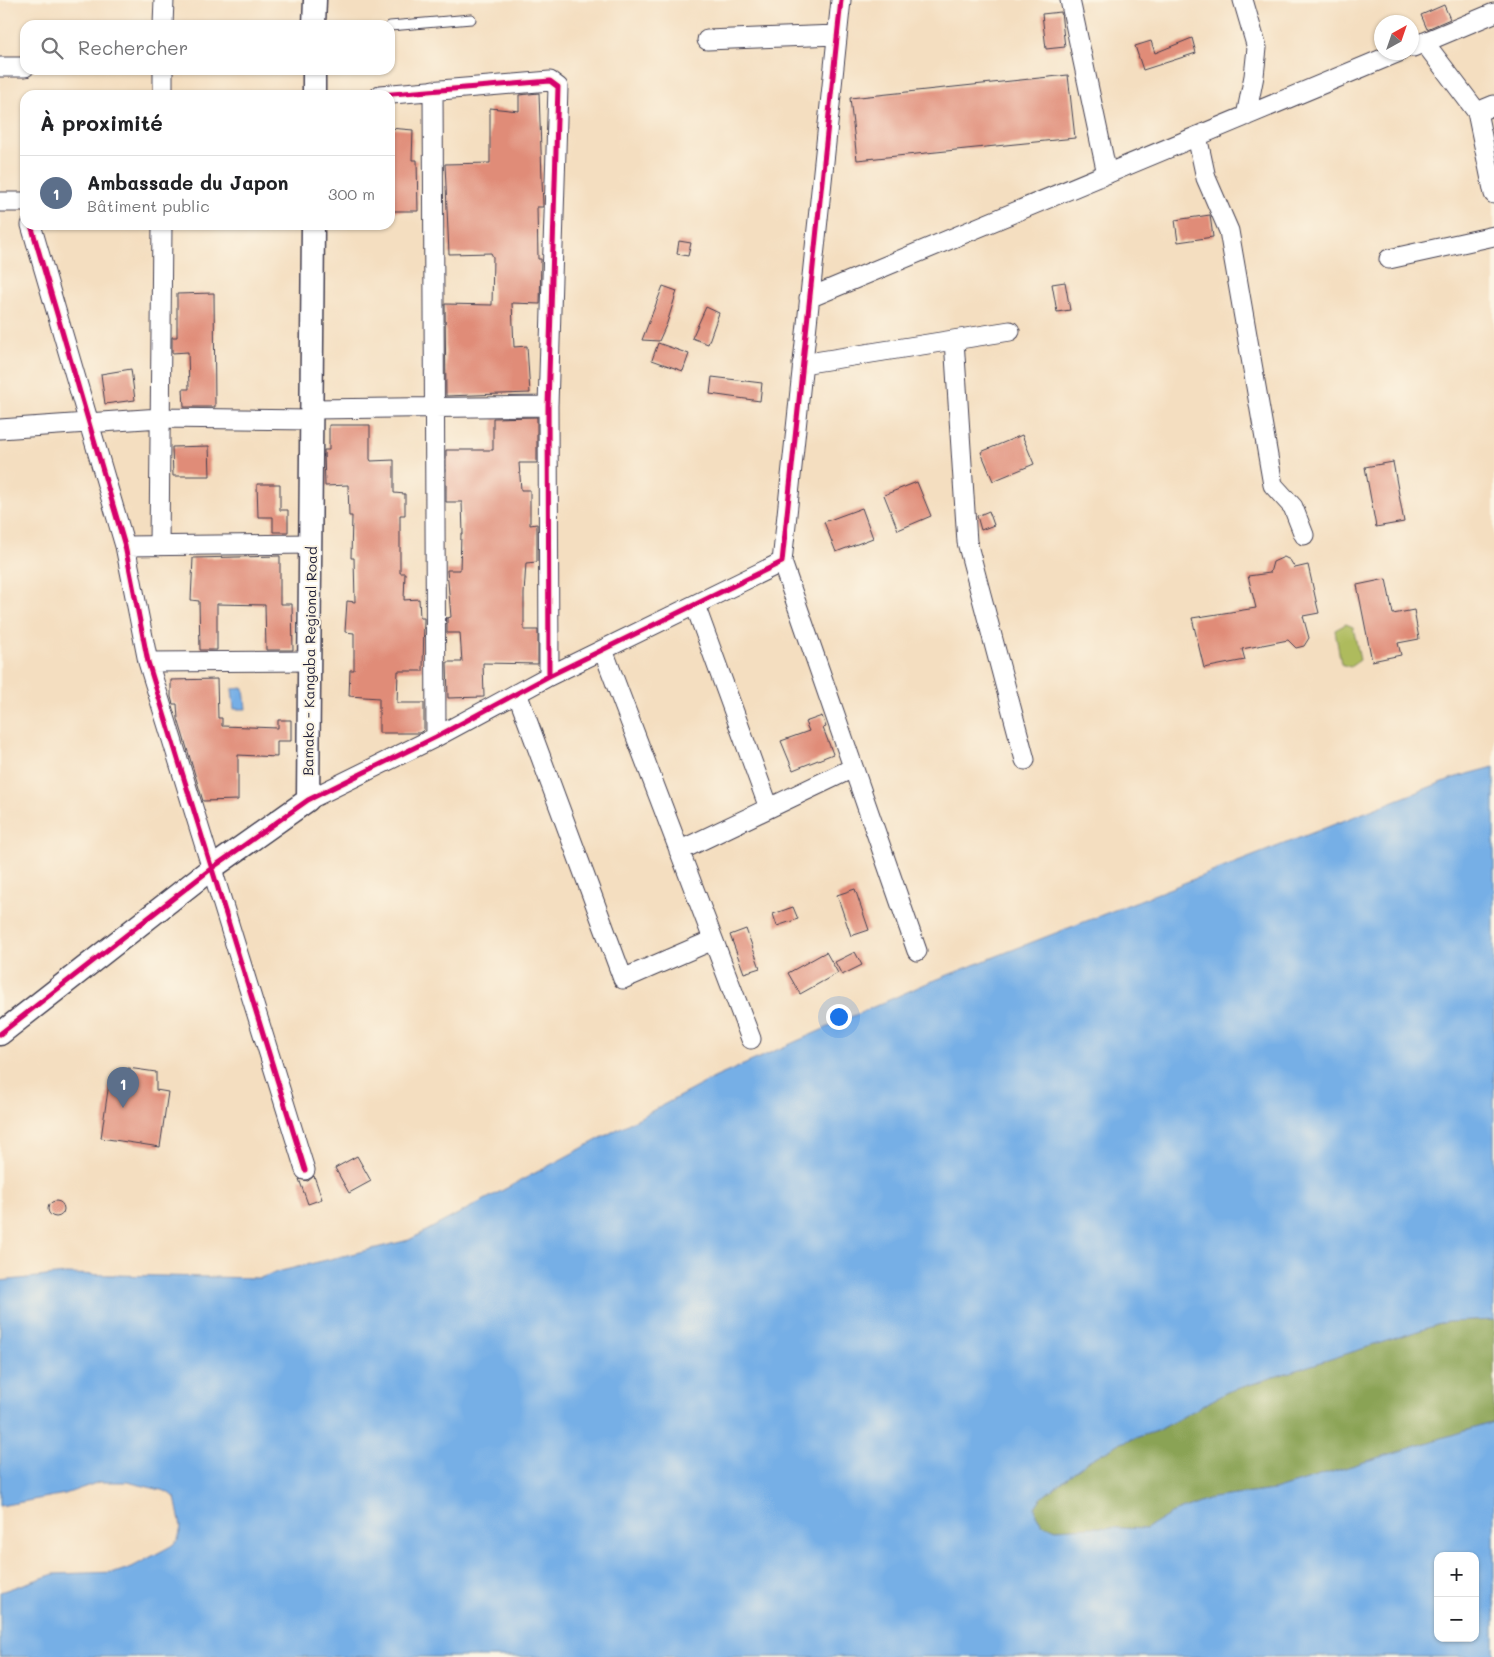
<!DOCTYPE html>
<html lang="fr">
<meta charset="utf-8">
<style>
:root{--surface:#fff;--page:#f2f2f2;--text:#202124;--muted:#757577;--line:#e0e0e0;--accent:#d93025}
body{margin:0;font-family:Mali,sans-serif;background:var(--page);color:var(--text)}
.controls{position:absolute;right:15px;bottom:15px;display:grid;overflow:hidden;border-radius:10px;box-shadow:0 1px 4px #0004}
.controls button{width:45px;height:45px;display:grid;place-items:center;padding:0;border:0;border-bottom:1px solid var(--line);background:var(--surface);color:var(--text);font:25px sans-serif}
.compass{position:absolute;left:1374px;top:15px;width:45px;height:45px;border-radius:50%;background:var(--surface);box-shadow:0 1px 4px #0004;rotate:40deg}
.you{position:absolute;left:838px;top:1016px;width:18px;height:18px;margin:-12px;border:4px solid #fff;border-radius:50%;background:#1a73e8;box-shadow:0 0 0 8px #1a73e833}
.badge{display:grid;place-items:center;width:32px;height:32px;border-radius:50%;background:var(--accent);color:#fff;font-size:16px;font-weight:700}
.pin{position:absolute;translate:-50% -41px;filter:drop-shadow(0 1px 2px #0008)}
.pin::after{content:'';position:absolute;top:26px;width:18px;height:15px;background:inherit;clip-path:polygon(0 0,100% 0,50% 100%)}
.list{margin:0;padding:0;list-style:none}
h2{display:flex;justify-content:space-between;align-items:center;height:65px;margin:0;padding:0 20px;font-size:21px}
h2 small{font-size:16px;font-weight:400;color:var(--muted)}
.list li{display:grid;grid-template-columns:32px 1fr auto;gap:15px;align-items:center;box-sizing:border-box;height:75px;padding:0 20px;border-top:1px solid var(--line)}
.list b{display:block;font-size:19px;white-space:nowrap}
.list p{margin:0;font-size:16px;white-space:nowrap;color:var(--muted)}
.list em{font-size:16px;font-style:normal;color:var(--muted)}
.icon{flex:none;width:28px;height:28px;fill:none;stroke:currentColor;stroke-width:2;stroke-linecap:round;stroke-linejoin:round}
.map{position:relative;flex:none;width:1494px;height:1657px;overflow:hidden}
.search{position:absolute;background:var(--surface);box-shadow:0 1px 4px #0004;left:20px;top:20px;width:375px;height:55px;display:flex;align-items:center;gap:12px;box-sizing:border-box;padding:0 18px;border-radius:15px;color:var(--muted);font-size:19px}
.panel{position:absolute;background:var(--surface);box-shadow:0 1px 4px #0004;left:20px;top:90px;width:375px;height:140px;border-radius:15px}
.map>svg:first-child{display:block}
</style>
<div class="map">
<svg width="1494" height="1657" viewBox="0 0 1494 1657">
<rect width="100%" height="100%" fill="#fcf5e5"/>
<filter id="ink" filterUnits="userSpaceOnUse"><feTurbulence type="fractalNoise" baseFrequency=".02" numOctaves="2"/><feDisplacementMap in="SourceGraphic" scale="10" xChannelSelector="R" yChannelSelector="G"/><feConvolveMatrix kernelMatrix="1 2 1 2 8 2 1 2 1" color-interpolation-filters="sRGB"/></filter>
<filter id="wash" filterUnits="userSpaceOnUse"><feTurbulence type="fractalNoise" baseFrequency=".0096" numOctaves="4" result="noise"/><feDisplacementMap in="SourceGraphic" scale="20" xChannelSelector="R" yChannelSelector="G"/><feGaussianBlur stdDeviation="1.12" result="paint"/><feColorMatrix in="noise" values="0 0 0 0 0 0 0 0 0 0 0 0 0 0 0 0 0 1.4 0 .05"/><feComposite in="paint" operator="in"/></filter>
<g filter="url(#wash)">
<rect width="100%" height="100%" fill="#f4dec0"/>
<path fill="#aebb5d" stroke="#686e4c" d="M1346 624 1353 627 1360 660 1350 667 1341 664 1335 630Z"/>
<path fill="#8aa354" stroke="#566248" d="M1494 1320V1422L1274 1490 1213 1498 1171 1514 1146 1529 1093 1527 1056 1529 1042 1524 1036 1515 1034 1507 1041 1498 1088 1461 1120 1443 1159 1430 1227 1392 1446 1322Z"/>
<path fill="#76afe6" stroke="#4c6890" fill-rule="evenodd" d="M244 688 246 709H234L232 689Z
M1494 767V1320L1446 1322 1227 1392 1159 1430 1120 1443 1088 1461 1041 1498 1035 1507 1036 1515 1042 1524 1056 1529 1093 1527 1146 1529 1171 1514 1213 1498 1274 1490 1494 1422V1657H0V1592L54 1574 117 1572 132 1567 171 1546 178 1540 181 1527 175 1497 165 1491 127 1482H99L65 1494 0 1506V1281L65 1274 260 1278 277 1272 409 1240 714 1078 925 984 1453 778ZM1438 1556H1475V1638H1438Z"/>
<g id="blocks">
<path fill="#e08c78" d="M1444 5 1450 19 1427 29 1421 15Z
M1061 12 1065 47 1046 49 1042 14Z
M1192 38 1196 53 1143 70 1135 46 1151 41 1155 53Z
M1068 75 1075 138 857 160 850 98Z
M539 93 543 207H537L538 259H541L540 304 512 303 514 347 527 346 530 393 446 396 445 304 492 305 493 257 491 253 449 254 445 164 490 163V108L519 111V95Z
M390 128 413 130 412 160H417L418 211H390Z
M1210 215 1213 237 1178 242 1175 220Z
M679 241 691 243 688 256 677 254Z
M1065 282 1070 310 1057 312 1052 284Z
M663 286 677 291 667 323 659 341 642 340Z
M214 293 215 407H184L183 389H189L188 352 172 353V337H177V294Z
M706 307 719 313 708 344 692 338Z
M658 343 689 354 683 371 652 360Z
M131 369 135 400 105 404 101 374Z
M712 377 762 383 760 401 710 394Z
M537 417V463H519L521 490H530V525L537 524V562L526 563 524 594V630H538V664L483 663 484 697 448 698 447 662H462L460 633H447V618L451 617 447 570H460L461 534H463L462 502H446V450H493V418Z
M329 425H370V459L371 461 394 460V493L405 494V515H400V573H405L404 600 419 599 420 618H424L423 671H398L397 703H424V730L419 733H379V698L349 696 350 670H354V633L345 632 347 601 355 602 354 558H351L352 516H349L348 485 325 486 324 450H329Z
M1022 435 1034 464 993 481 981 452Z
M209 446 210 476H173L172 447Z
M1393 462 1404 522 1376 527 1365 467Z
M917 482 931 516 898 530 884 495Z
M257 484H280V510H288V532H273V517H258Z
M862 508 873 538 836 552 824 522Z
M989 511 994 525 981 530 977 516Z
M280 556V604H292L293 650H266L265 605 217 604V650H200L199 601 191 600 193 558Z
M1284 557 1290 560 1295 568 1308 565 1317 605 1319 613 1303 616 1309 638 1304 646 1296 648 1288 640 1242 649 1245 660 1204 668 1192 618 1256 608 1248 576 1270 573 1273 562Z
M1386 579 1393 614 1414 610 1419 639 1398 643 1401 655 1372 661 1357 585Z
M217 679 218 718H222V726L278 728V720H291V741H277V757L238 755V800L203 801 178 719 177 704H173L171 697V680Z
M822 716 826 727 823 728 833 754 793 770 781 741 809 731 805 722Z
M855 889 869 930 851 936 837 895Z
M793 907 798 919 777 926 773 914Z
M746 929 760 968 744 973 730 935Z
M826 952 838 973 800 994 788 973Z
M855 952 862 965 842 975 835 962Z
M128 1068 156 1072V1090L168 1092 160 1147 101 1138 109 1083 120 1085 121 1077H126Z
M357 1156 371 1181 349 1193 335 1168Z
M314 1176 322 1199 308 1204 299 1179 308 1181Z
M48 1209a8 8 0 1 1 16 0a8 8 0 1 1-16 0Z"/>
</g>
</g>
<g filter="url(#ink)">
<use href="#blocks" fill-opacity="0" stroke="#423e4f" stroke-width="1"/>
<g fill="none" stroke-linecap="round" stroke-linejoin="round">
<g stroke="#423e4f" stroke-width="11">
<path id="service" d="M390 26 471 19"/>
</g>
<g stroke="#423e4f" stroke-width="21">
<path id="minor" d="M1070 0 1107 174
M1243 0 1257 48 1254 76 1246 116
M163 25 164 0
M707 40 837 35
M1424 42 1477 112 1494 194
M1413 47 1494 13
M0 67H25
M433 90 436 737
M163 95V70
M380 95 550 81 558 87 548 406 549 676
M1477 112 1494 105
M1197 136 1206 178 1229 231 1273 485 1293 507 1304 535
M0 202H25
M31 225 125 546 148 662 305 1170
M1389 259 1494 236
M809 298 1399 52
M954 340 967 542 1025 760
M802 364 1010 331
M312 409 548 406
M0 429 160 418 311 420
M125 546 311 544
M159 546 162 225
M782 562 917 951
M695 605 769 808
M603 650 751 1039
M148 662 310 661
M517 693 623 979 713 940
M308 800 436 737 549 676 782 562 841 0
M679 851 853 768"/>
</g>
<g stroke="#423e4f" stroke-width="25">
<path id="tertiary" d="M314 25 315 0
M314 95V70
M0 1034 212 868 308 800 313 225"/>
</g>
<use href="#service" stroke="#fff" stroke-width="9"/>
<use href="#minor" stroke="#fff" stroke-width="19"/>
<use href="#tertiary" stroke="#fff" stroke-width="22"/>
<g stroke="#fcf5e5" stroke-width="8">
<path id="cycleway" d="M380 95 550 81 558 87 548 406 549 676
M31 225 125 546 148 662 305 1170
M0 1034 212 868 308 800 436 737 549 676 782 562 841 0"/>
</g>
<use href="#cycleway" stroke="#d6006c" stroke-width="5"/>
</g>
</g>
<g text-anchor="middle" stroke-width="4" stroke-linejoin="round" paint-order="stroke">
<g font-size="14" fill="#22223b" stroke="#fcf5e5">
<text transform="translate(310 661) rotate(-89)" y="5">Bamako - Kangaba Regional Road</text>
</g>
</g>
</svg>
<div class="controls">
<button>+</button>
<button>−</button>
</div>
<svg class="compass" viewBox="-18 -18 36 36"><path d="M0-13l5 13h-10z" fill="#e53935"/><path d="M0 13l5-13h-10z" fill="#757577"/></svg>
<div class="you"></div>
<div class="pin badge" style="left:123px;top:1108px;background:#5c6f8a">1</div>
<div class="search"><svg class="icon" aria-label="search" viewBox="0 0 24 24"><circle cx="10" cy="10" r="6"/><path d="M15 15l6 6"/></svg>Rechercher</div>
<section class="panel">
<h2>À proximité<small></small></h2>
<ul class="list">
<li><span class="badge" style="background:#5c6f8a">1</span><div><b>Ambassade du Japon</b><p>Bâtiment public</p></div><em>300 m</em></li>
</ul>
</section>
</div>
